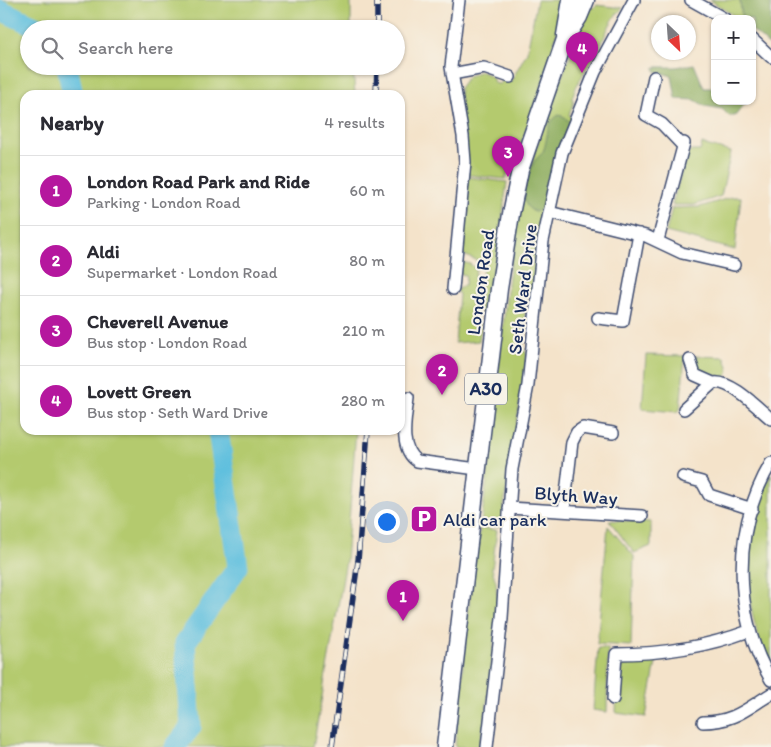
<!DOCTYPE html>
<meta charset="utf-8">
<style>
:root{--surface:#fff;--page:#f2f2f3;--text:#2b2b33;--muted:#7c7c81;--line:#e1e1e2;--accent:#b5179e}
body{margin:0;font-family:Itim,sans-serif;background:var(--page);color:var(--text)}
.controls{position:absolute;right:15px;top:15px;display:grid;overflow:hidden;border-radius:10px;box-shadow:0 1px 4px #0004}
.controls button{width:45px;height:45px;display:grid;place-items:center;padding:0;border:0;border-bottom:1px solid var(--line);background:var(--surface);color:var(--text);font:25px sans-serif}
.compass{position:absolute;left:651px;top:15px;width:45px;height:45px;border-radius:50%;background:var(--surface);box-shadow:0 1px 4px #0004;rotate:155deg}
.you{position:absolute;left:386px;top:521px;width:18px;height:18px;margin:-12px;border:4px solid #fff;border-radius:50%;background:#1a73e8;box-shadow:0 0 0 8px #1a73e833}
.badge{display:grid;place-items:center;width:32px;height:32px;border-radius:50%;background:var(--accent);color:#fff;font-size:16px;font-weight:700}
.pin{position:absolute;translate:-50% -41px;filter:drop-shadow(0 1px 2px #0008)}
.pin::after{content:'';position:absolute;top:26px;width:18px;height:15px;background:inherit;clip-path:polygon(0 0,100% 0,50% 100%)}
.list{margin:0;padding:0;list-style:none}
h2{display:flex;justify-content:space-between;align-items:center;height:65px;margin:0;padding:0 20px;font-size:21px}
h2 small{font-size:16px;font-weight:400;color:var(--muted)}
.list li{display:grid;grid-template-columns:32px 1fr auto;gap:15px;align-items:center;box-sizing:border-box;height:70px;padding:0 20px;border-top:1px solid var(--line)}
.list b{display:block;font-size:19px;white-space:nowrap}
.list p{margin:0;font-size:16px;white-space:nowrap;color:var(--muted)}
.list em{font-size:16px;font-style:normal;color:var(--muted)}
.icon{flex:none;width:28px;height:28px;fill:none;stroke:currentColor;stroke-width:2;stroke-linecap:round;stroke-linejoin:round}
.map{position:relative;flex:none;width:771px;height:747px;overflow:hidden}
.search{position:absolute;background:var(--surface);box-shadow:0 1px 4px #0004;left:20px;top:20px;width:385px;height:55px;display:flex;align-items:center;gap:12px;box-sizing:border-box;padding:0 18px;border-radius:28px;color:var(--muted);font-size:19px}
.panel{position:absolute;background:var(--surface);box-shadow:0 1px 4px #0004;left:20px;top:90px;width:385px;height:345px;border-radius:15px}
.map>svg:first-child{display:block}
</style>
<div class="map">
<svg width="771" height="747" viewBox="0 0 771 747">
<rect width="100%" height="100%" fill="#f7f3e8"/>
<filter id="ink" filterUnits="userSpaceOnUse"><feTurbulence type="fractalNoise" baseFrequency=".02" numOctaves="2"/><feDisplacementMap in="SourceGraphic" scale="10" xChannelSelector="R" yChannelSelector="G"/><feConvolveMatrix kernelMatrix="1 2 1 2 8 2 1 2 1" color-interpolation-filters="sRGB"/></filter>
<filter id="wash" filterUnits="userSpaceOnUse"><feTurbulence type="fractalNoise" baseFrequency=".0096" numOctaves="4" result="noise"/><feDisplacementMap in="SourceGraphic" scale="20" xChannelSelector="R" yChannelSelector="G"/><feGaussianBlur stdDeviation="1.12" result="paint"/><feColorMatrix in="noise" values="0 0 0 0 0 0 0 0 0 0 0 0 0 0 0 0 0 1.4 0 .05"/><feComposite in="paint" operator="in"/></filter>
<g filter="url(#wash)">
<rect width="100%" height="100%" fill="#f4e3ca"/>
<path fill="#b4ca6e" stroke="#687c66" d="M0 0H351V29H29V66H353L355 95H25V430H356L346 561 313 747H0Z
M537 0H565C550 62 533 122 505 179L468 175 459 88 468 76 481 71 492 77 494 83 499 84 504 80 511 81 527 52Z
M710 0H740L742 19H739Z
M596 5 623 8C608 20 605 40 595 56 586 70 577 82 572 98L574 102 569 115 572 117 544 218 532 291 526 297 523 347 527 355 502 519 498 527 481 523C496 423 500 322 517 222 531 148 562 76 590 7L594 8Z
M702 144 731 152 721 196 694 205H672L686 155 691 151H700Z
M468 177 507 182 488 325 477 305 483 270 476 260 461 254Z
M732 197H741L735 250 666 232 672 208 700 207Z
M459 261 470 264 476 269 471 309 481 328 479 341 455 343 459 295 457 290 465 284 466 276 460 273Z
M646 355 685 356 680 410 677 412 642 409Z
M695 356 725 357 729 371 725 378 700 370 694 362Z
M771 474V669C741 604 739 539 771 474Z
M609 520 651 522V546L634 553Z
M608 526 634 556 631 646 597 644Z
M480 528 497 530 492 569 496 582 498 604 486 715 479 747H455L472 576Z
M598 648H608L607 712 593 710Z
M657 657 646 717 616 713C617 699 614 668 628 659 635 656 649 658 657 657Z"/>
<path fill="#8fae61" stroke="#556e60" d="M740 0H771V47L752 30V19H742Z
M694 64 704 88H715V101H747L735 116H729L722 109 705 106 695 100 676 99 672 76 655 71V67H676Z
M559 115 565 117 570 123 545 208 535 212C516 205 526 178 533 164 535 158 542 156 544 149 549 135 545 123 559 115Z"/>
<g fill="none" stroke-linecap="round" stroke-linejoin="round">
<path stroke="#60c0de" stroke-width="21" d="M0 10 42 29
M67 66 73 95
M175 747 191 727 185 643 238 567 218 430"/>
</g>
</g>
<g filter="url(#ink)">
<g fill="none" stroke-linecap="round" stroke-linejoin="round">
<g stroke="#3c4a6e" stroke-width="14">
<path id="minor" d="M691 0 725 19
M752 39 771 57
M452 74 484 68 510 77
M654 77 646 115 662 124 683 146
M549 212 646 236 682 253 734 265
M658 240 684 143
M453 289 465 162 463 136 451 67 459 0
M598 318 623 321 639 234
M690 360 695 375 713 383
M408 398C406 418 398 448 417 461L477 469
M684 409 713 383C730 379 758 408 771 419
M771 463C732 529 733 615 771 680
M683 477 702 482 709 495 752 509
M509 508 642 516
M564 511 572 442 577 432 583 428 613 433
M613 699 616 654C663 654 706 647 749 631
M703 722C734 722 746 709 771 694
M487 747 502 618 512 469 528 385 543 241 562 153 595 72 634 0"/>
</g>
<g stroke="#3c4a6e" stroke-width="19">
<path id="highway" d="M565 35 571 0
M445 747 499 289 511 214 520 170 565 39 579 17 586 0"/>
</g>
<use href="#minor" stroke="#fff" stroke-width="11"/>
<use href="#highway" stroke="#fff" stroke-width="16"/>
<g stroke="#1b2f5e" stroke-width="5.5">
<path id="rail" d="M377 29V0
M376 95 377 66
M332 747 358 561 368 430"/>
</g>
<use href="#rail" stroke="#f7f3e8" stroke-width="4" stroke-dasharray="11" stroke-linecap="butt"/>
</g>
</g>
<defs>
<g id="parking-square" transform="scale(1.4375)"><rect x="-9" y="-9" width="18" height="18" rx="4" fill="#b5179e" stroke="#f7f3e8"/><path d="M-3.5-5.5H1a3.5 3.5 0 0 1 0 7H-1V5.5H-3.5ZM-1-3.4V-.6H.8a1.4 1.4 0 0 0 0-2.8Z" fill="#fff"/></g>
</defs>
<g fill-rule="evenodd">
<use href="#parking-square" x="424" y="519"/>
</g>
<g text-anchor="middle" stroke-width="4" stroke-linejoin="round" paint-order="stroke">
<rect fill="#f7f3e8" stroke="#5d6a87" stroke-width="1" x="465" y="373.5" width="42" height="31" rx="4"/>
<g font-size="18" font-weight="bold" fill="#1b2f5e">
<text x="486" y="395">A30</text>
</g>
<g font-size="19" fill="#1b2f5e" stroke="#f7f3e8">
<text transform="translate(480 282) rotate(-82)" y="7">London Road</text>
<text transform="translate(522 289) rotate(-83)" y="7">Seth Ward Drive</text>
<text transform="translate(576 495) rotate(4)" y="7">Blyth Way</text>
</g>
<g font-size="19" fill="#1b2f5e" stroke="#f7f3e8" text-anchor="start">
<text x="443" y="526">Aldi car park</text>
</g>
</g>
</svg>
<div class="controls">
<button>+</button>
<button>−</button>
</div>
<svg class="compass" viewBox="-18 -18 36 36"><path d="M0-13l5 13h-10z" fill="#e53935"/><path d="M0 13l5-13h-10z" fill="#7c7c81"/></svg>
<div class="you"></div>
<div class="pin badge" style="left:403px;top:621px">1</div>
<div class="pin badge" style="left:442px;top:395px">2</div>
<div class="pin badge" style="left:508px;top:177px">3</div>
<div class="pin badge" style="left:582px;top:73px">4</div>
<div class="search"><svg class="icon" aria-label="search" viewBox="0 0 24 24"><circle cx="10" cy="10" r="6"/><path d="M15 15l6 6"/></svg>Search here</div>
<section class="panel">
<h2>Nearby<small>4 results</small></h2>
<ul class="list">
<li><span class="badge">1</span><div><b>London Road Park and Ride</b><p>Parking · London Road</p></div><em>60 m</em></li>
<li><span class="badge">2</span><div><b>Aldi</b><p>Supermarket · London Road</p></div><em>80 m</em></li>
<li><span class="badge">3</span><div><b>Cheverell Avenue</b><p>Bus stop · London Road</p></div><em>210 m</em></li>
<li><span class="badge">4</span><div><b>Lovett Green</b><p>Bus stop · Seth Ward Drive</p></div><em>280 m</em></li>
</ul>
</section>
</div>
